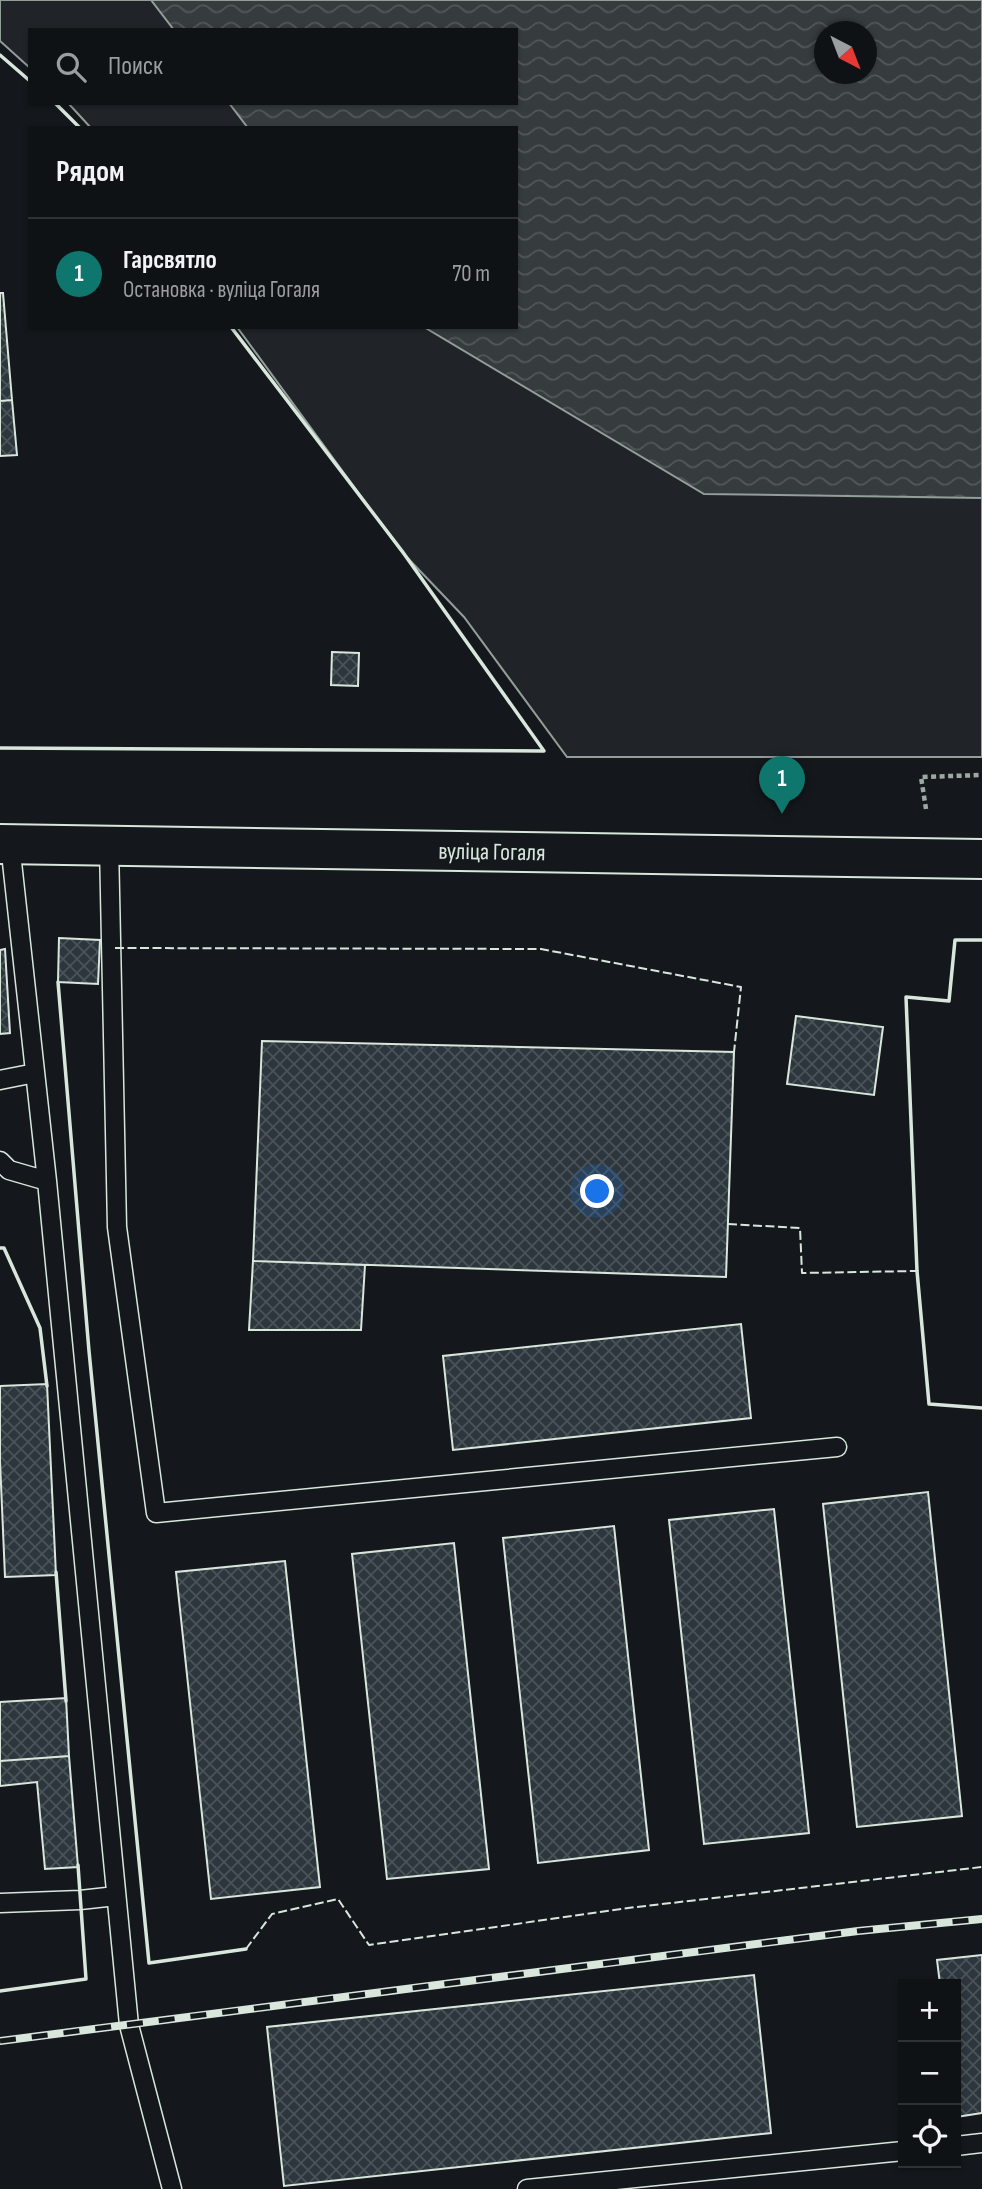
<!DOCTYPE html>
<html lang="ru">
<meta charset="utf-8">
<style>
:root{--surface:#0f1215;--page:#181b1e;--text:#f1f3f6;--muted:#9b9ea0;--line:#2f3234;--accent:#0f766e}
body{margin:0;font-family:"Sofia Sans Condensed",sans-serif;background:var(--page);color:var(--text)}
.controls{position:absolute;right:21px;bottom:21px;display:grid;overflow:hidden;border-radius:0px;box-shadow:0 2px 5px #0004}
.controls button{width:63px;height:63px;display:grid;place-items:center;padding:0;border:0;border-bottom:2px solid var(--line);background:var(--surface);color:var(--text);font:35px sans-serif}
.compass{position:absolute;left:814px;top:21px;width:63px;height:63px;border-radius:50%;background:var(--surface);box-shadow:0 2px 5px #0004;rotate:138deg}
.you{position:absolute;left:598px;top:1192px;width:24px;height:24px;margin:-18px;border:5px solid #fff;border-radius:50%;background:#1a73e8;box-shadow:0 0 0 10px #1a73e833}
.badge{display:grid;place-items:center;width:46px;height:46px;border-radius:50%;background:var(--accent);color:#fff;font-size:23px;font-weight:700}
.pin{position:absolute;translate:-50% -58px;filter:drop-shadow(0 2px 4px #0008)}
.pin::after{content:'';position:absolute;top:37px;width:24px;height:21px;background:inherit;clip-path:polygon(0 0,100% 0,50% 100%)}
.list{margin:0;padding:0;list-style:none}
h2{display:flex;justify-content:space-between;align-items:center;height:91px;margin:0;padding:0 28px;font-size:30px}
h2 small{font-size:23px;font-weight:400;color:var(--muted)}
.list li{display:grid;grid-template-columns:46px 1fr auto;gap:21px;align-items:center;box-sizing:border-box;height:112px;padding:0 28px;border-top:2px solid var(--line)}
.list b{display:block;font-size:26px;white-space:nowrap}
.list p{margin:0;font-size:23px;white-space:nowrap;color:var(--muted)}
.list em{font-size:23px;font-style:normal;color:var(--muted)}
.icon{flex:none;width:38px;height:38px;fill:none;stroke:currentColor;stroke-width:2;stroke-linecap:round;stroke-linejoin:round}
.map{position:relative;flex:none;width:982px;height:2189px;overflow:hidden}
.search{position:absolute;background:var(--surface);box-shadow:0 2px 5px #0004;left:28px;top:28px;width:490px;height:77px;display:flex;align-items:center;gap:18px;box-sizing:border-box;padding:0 24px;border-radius:0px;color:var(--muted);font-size:26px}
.panel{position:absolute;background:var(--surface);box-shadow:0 2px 5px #0004;left:28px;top:126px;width:490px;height:203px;border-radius:0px}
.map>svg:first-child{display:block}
</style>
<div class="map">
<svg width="982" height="2189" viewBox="0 0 982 2189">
<defs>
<pattern id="water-waves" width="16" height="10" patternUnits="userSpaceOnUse" patternTransform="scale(1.75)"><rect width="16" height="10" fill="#363b3e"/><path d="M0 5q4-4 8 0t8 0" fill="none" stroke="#525759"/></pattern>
<pattern id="building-cross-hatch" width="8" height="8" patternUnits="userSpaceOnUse" patternTransform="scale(1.75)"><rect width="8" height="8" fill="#2c363c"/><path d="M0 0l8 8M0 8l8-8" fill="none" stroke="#4a5358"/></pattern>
</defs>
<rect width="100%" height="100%" fill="#14181c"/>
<path fill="#202428" stroke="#939e99" stroke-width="2" fill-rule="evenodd" d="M0 0H982V757H567L464 617 401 551 237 327H516V128H91L68 103H516V30H30V68L0 41ZM824 32H866V74H824Z"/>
<path fill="url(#water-waves)" stroke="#939e99" stroke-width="2" fill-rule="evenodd" d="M151 0H982V498L704 494 424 327H516V128H248L229 103H516V30H174ZM824 32H866V74H824Z"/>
<path fill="url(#building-cross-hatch)" stroke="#d8e6dc" stroke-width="2" d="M0 293H3L12 400 0 401Z
M12 400 17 455 0 456V401Z
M332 652 359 653 358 686 331 685Z
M59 938 100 940 98 984 58 982Z
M5 949 10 1033 0 1034V950Z
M796 1016 883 1027 874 1095 787 1084Z
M262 1041 734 1052 726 1277 253 1261Z
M253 1261 365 1265 361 1330H249Z
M741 1324 751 1418 453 1450 443 1356Z
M47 1384 56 1575 5 1577 0 1461V1386Z
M928 1492 962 1816 857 1827 823 1504Z
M774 1509 809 1833 704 1844 669 1520Z
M614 1526 649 1850 538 1863 503 1538Z
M454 1543 489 1869 387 1879 352 1554Z
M285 1561 320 1887 211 1899 176 1572Z
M66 1698 69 1756 0 1761V1702Z
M69 1756 78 1867 45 1869 37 1782 0 1786V1761Z
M982 1955V2113L956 2117V1984H940L937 1960Z
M754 1975 771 2133 284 2186 267 2027Z"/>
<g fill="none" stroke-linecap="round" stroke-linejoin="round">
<g stroke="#d8e6dc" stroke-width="21">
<path id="lane" d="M10 844 47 1181 129 2025 172 2189
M109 845 117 1227 156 1513 837 1447
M0 1080 35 1073
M0 1161 9 1170 47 1181
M0 1903 80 1900 116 1896
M956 2146 982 2143
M527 2189 903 2151"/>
</g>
<g stroke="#d8e6dc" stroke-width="42">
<g id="secondary">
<path id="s1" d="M0 844 982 859"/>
</g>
</g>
<path stroke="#9da8a2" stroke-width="4.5" stroke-dasharray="5 3.5" stroke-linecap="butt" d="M926 809 921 777 982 775"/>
<use href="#lane" stroke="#14181c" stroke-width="18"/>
<use href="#secondary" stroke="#14181c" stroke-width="38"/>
<g stroke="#d8e6dc" stroke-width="8">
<path id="rail" d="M0 2041 858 1931 982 1919"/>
</g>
<use href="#rail" stroke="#14181c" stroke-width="5" stroke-dasharray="16" stroke-linecap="butt"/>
<path stroke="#d8e6dc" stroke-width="2" stroke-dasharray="9 3.5" stroke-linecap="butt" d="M115 948 541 949 741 987 734 1052
M728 1224 800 1228 802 1273 917 1271
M246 1949 272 1914 338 1899 369 1945 628 1908 982 1867"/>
<path stroke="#d8e6dc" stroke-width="3.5" d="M0 55 30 81
M55 103 80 128
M0 748 544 751 402 551 231 327
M982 940H955L949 1001 906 997 917 1271 929 1404 982 1408
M58 982 89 1351 149 1963 246 1949
M0 1248H4L40 1328 47 1386
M56 1572 66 1701
M0 1991 86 1979 78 1865"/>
</g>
<g text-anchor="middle" stroke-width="5" stroke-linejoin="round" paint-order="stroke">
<g font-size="24" fill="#d8e6dc" stroke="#14181c">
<text dy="8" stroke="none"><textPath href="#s1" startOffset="492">вуліца Гогаля</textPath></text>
</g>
</g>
</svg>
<div class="controls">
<button>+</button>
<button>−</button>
<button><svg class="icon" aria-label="locate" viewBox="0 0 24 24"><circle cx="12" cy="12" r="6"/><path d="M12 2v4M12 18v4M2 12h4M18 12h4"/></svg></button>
</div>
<svg class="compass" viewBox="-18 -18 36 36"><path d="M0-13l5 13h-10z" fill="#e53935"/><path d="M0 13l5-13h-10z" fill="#9b9ea0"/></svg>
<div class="you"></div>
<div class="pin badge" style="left:782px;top:814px">1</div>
<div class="search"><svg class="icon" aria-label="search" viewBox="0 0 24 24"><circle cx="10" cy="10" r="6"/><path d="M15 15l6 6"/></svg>Поиск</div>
<section class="panel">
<h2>Рядом<small></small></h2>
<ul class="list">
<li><span class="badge">1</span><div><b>Гарсвятло</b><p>Остановка · вуліца Гогаля</p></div><em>70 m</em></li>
</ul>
</section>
</div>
